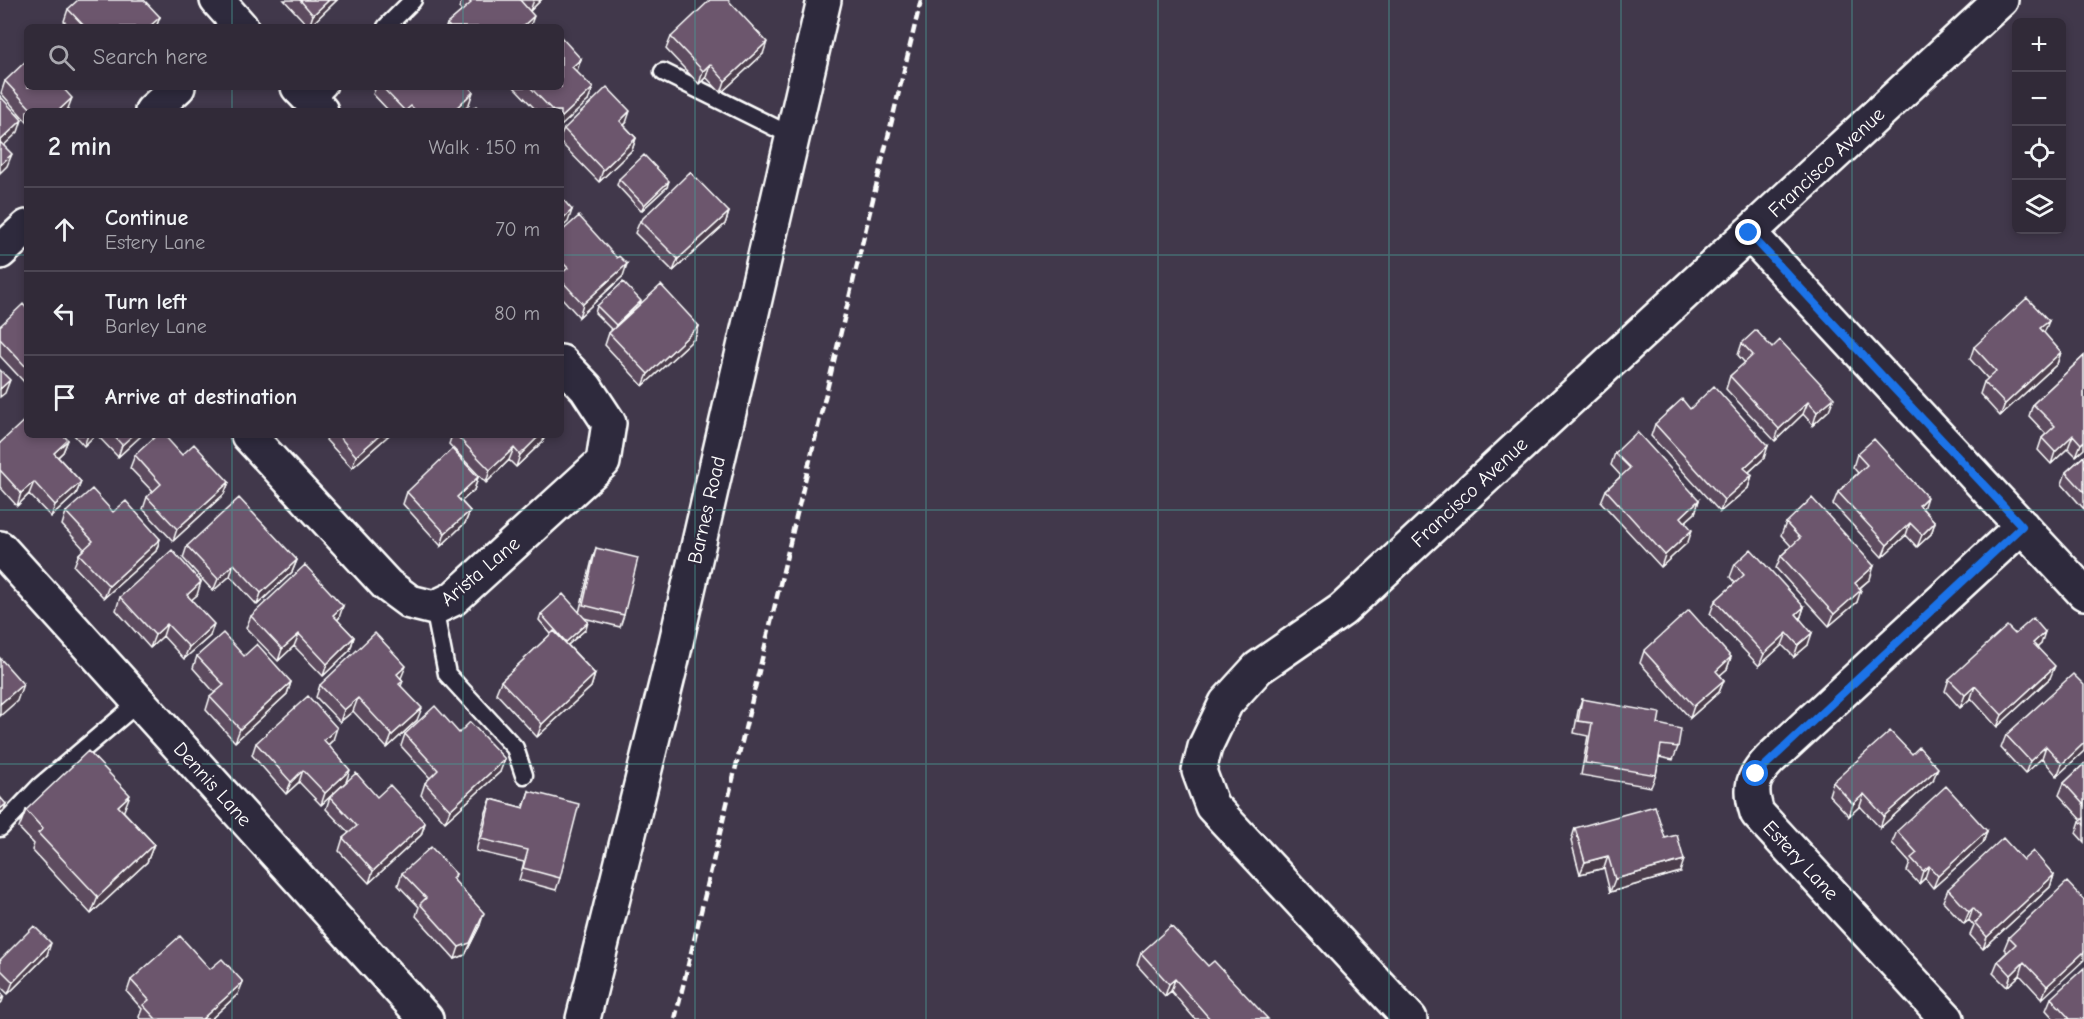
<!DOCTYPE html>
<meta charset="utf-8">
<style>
:root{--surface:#312a38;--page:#393240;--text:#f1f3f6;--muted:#a8a7ae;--line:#4c4653}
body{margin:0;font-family:"Comic Neue",sans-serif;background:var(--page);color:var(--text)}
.controls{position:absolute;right:18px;top:18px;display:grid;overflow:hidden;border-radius:9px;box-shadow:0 3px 9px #0003}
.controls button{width:54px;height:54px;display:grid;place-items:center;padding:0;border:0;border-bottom:2px solid var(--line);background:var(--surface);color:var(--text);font:30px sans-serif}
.stop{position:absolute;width:18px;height:18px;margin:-14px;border:4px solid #1a73e8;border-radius:50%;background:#fff}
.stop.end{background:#1a73e8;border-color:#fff;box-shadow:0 2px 6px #0008}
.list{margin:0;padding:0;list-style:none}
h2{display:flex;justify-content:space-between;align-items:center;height:78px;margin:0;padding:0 24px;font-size:26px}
h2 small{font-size:20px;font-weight:400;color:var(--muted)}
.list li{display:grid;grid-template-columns:39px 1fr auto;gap:18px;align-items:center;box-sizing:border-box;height:84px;padding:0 24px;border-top:2px solid var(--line)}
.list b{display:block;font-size:22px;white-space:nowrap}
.list p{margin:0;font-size:20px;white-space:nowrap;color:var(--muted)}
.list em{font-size:20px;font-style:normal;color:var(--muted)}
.icon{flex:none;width:33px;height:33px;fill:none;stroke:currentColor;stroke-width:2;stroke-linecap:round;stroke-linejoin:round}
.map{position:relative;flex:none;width:2084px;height:1019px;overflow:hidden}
.search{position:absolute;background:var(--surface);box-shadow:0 3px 9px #0003;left:24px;top:24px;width:540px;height:66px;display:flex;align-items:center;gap:15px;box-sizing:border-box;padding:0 21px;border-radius:9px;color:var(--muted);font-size:22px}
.panel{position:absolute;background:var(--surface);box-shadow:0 3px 9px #0003;left:24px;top:108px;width:540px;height:330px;border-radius:9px}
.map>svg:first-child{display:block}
</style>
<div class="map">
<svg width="2084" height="1019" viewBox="0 0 2084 1019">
<rect width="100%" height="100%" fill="#41384b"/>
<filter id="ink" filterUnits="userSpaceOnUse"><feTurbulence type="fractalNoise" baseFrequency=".0167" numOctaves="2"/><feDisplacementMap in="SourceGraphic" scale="12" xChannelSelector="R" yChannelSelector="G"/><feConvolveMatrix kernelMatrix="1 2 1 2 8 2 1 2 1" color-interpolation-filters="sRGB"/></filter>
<g filter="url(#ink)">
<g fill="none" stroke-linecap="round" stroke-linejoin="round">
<g stroke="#fff" stroke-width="21">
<path id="lane" d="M386 27 413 0
M663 72 792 136
M313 102 328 87
M434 608 447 674 515 748 524 775
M0 828 40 786 139 702"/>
</g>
<g stroke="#fff" stroke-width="38">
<path id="street" d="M217 0 241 27
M298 87 321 111
M152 111 178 87
M1749 233 2084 593
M0 252 27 227
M248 435 387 585 410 602 434 608 453 599 603 462 609 423 586 388 561 362
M0 548 426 1019
M583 1019 670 668 824 0
M1410 1019 1212 806 1199 771 1205 747 1226 703 1258 668 1342 610 2001 0
M1947 1019 1757 813C1749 787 1752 778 1770 759L2022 526"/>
</g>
<use href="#lane" stroke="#2f2a3d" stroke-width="16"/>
<use href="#street" stroke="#2f2a3d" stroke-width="33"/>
<path stroke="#fff" stroke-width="4.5" stroke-dasharray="9 4.5" stroke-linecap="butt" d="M675 1019 921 0"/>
</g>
<path fill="#5d4b5e" stroke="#fff" stroke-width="1.5" d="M284 0H337L309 27Z
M462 0H541L530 11V27H446L447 24 462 11 459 8Z
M68 9 160 17 156 27H70L64 21Z
M671 37 763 54 721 93 706 77 699 84 666 49Z
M581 59 576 71 588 101 561 111H537L514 87H561Z
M5 81 27 87H64L63 88 68 110 67 111H27V122L1 93Z
M376 87H469V104L461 111H389L373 94Z
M626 123 624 125 636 138 632 150 599 182 561 143V136L564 129Z
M619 179 667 187 641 211 617 185Z
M729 212 725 224 673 271 635 233 640 221Z
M561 232 623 276 579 317 561 297Z
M597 306 699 326 695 338 643 386 605 345 609 333 612 330 595 313Z
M27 309V385L0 356V326Z
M1742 343 1829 410 1813 425 1803 414 1775 441 1726 389 1730 376 1745 363 1738 355Z
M1974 347 2061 352 2057 364 2000 416 1980 394 1984 382 1988 379 1970 359Z
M2084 356V449L2076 456 2068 448 2051 464 2038 450 2042 438 2046 434 2029 416 2033 404Z
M1690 409 1764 458 1749 472 1752 475 1748 488 1720 512 1651 436 1655 424Z
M74 435H95L84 446Z
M97 435H142L118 457Z
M328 435H389L352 468 326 440Z
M452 435H545L543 441 516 467 509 460 486 483 449 444Z
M68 440 63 452 58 457 81 482 76 494 51 517 29 494 17 506 0 487V443Z
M1615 453 1699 500 1695 513 1685 522 1688 542 1661 567 1601 502 1606 490 1621 476 1611 465Z
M1857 454 1923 509 1935 522 1931 534 1917 547 1906 535 1882 557 1833 504 1838 492 1858 473 1853 467Z
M135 455H182L229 482 224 494 173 541 143 509 147 497 153 492 130 468Z
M2084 456V509L2062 484 2066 472Z
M478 477 474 490 461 501 470 511 465 523 441 546 403 504 407 492Z
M66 512H113L160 539 156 551 104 598 74 566 79 554 84 549 62 525Z
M1786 523 1870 579 1860 588 1857 602 1829 626 1776 568 1781 556 1791 546 1781 535Z
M187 546 297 560 292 572 257 605 230 576 213 591 183 558Z
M596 548 624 615 620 627 584 618 586 629 568 645 595 674 591 687 537 737 496 693 501 681 551 634 539 620 541 614 579 613 592 560Z
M1735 564 1804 607 1800 619 1808 645 1794 657 1782 645 1759 666 1710 614 1715 601 1735 583 1730 577Z
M197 595 192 599 210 636 184 659 163 636 150 648 116 610 120 597Z
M251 616 339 618 337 620 354 637 350 650 323 676 294 646 278 661 246 628Z
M2015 634 2041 644 2037 647 2050 678 1997 727 1971 698 1960 708 1945 691 1949 679Z
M1644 651 1731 657 1727 669 1720 675 1724 680 1719 692 1690 718 1640 663Z
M197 656 291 682 287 694 235 742 206 710 210 697 215 693 193 668Z
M401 678 403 681 401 686 417 720 387 748 353 711 340 722 316 697 320 685Z
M1582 699 1658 724 1678 747 1673 760 1659 757 1656 775 1651 787 1581 775 1588 736 1574 733 1578 711Z
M459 733 500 772 445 822 421 795 425 783 430 778 401 746 405 734Z
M2006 735 2084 751 2057 776 2042 758 2025 774 2001 748Z
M333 740 328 745 346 782 321 805 299 782 286 794 252 755 256 743Z
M2084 764V842L2076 833 2080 821 2082 820 2059 795 2064 783Z
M1933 780 1880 828 1860 806 1849 816 1829 795 1833 782Z
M529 791 560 878 556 890 519 880 524 862 476 851 486 812 491 799 523 808Z
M330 797H377L425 823 421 835 369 883 339 851 343 838 349 833 326 809Z
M26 810 124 812 154 844 147 862 91 914 32 850 34 844 19 828Z
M1575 828 1680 872 1610 892 1604 868 1580 874 1571 841Z
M1897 831H1987L1983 843 1933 888 1925 878 1919 884 1907 871 1910 863 1892 843Z
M2023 860 2054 875 2050 887 1983 949 1970 935 1974 926 1969 920 1964 924 1943 901 1948 889Z
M402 873 456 874 454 880 480 925 465 955 455 959 416 916 419 907 398 885Z
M2084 900 2042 999 2020 975 2007 987 1993 973 1998 961 2007 952 2004 949 2009 937Z
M1141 953 1268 1019H1195L1171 991 1165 996 1137 965Z
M47 955 8 994 0 986V960Z
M210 969 238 994 211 1019H140L139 1017 142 1009 127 992 131 980Z
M2051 998 2084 1019H2054L2046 1010Z"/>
<path fill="#4c3d4c" stroke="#fff" stroke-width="1.5" d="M329 0H337L309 27 313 15Z
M534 0H541L530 11Z
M534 16 530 27H522Z
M160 17 156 27H149Z
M767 42 763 54 721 93 725 81Z
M581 59 577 71 568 79 572 67Z
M710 64 706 77 699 84 703 71Z
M593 88 588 101 561 126V118Z
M473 92 469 104 461 111H453Z
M72 98 67 111H58Z
M630 111 626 123 615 133 620 121Z
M22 120 18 132 0 149V141Z
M636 138 632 150 599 182 603 170Z
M12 154 7 166 0 173V165Z
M669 181 667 187 641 211 644 205Z
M572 210 568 222 561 228V220Z
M729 212 725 224 673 271 678 259Z
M627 264 623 276 579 317 583 304Z
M641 301 639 307 613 332 616 325Z
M2049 321 2044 333 2040 328Z
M699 326 695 338 643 386 648 374Z
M2061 352 2057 364 2000 416 2005 404Z
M10 380 5 393 0 397V389Z
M1834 398 1829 410 1813 425 1817 412Z
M1808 402 1803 414 1775 441 1779 429Z
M88 435H95L84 446Z
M133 435H142L118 457 122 445Z
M380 435H389L352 468 356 456Z
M540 435H545L543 441 516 467 520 455Z
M2073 435 2068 448 2051 464 2055 452Z
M68 440 63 452 49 465 54 453Z
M2084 441V449L2076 456 2081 444Z
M1768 446 1764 458 1740 480 1744 468Z
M514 448 509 460 486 483 490 470Z
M1752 475 1748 488 1720 512 1724 500Z
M478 477 474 490 453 509 457 497Z
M34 482 29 494 17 506 21 493Z
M81 482 76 494 51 517 55 505Z
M229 482 224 494 173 541 177 529Z
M1927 497 1923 509 1919 505Z
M1699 500 1695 513 1676 530 1681 517Z
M470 511 465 523 441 546 445 533Z
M1935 522 1931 534 1917 547 1922 535Z
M1910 523 1906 535 1882 557 1887 545Z
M1692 530 1688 542 1661 567 1665 555Z
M160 539 156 551 104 598 109 586Z
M297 560 292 572 257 605 261 593Z
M234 564 230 576 213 591 218 579Z
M1874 566 1870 579 1851 595 1855 583Z
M201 582 197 595 183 607 187 595Z
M1861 590 1857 602 1829 626 1834 614Z
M343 606 339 618 328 628 333 615Z
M1804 607 1800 619 1796 614Z
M588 622 586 629 564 648 566 642Z
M167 624 163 636 150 648 155 635Z
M214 624 210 636 184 659 189 647Z
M2045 632 2041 644 2029 655 2033 643Z
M1787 633 1782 645 1759 666 1764 654Z
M1812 633 1808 645 1794 657 1798 645Z
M299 634 294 646 278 661 282 649Z
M354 637 350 650 323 676 327 664Z
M1731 657 1727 669 1711 683 1716 671Z
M406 666 401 678 393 686 397 674Z
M2055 666 2050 678 1997 727 2002 715Z
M595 674 591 687 537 737 542 724Z
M1724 680 1719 692 1690 718 1694 706Z
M291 682 287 694 235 742 240 729Z
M23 684 17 701 0 716V704Z
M1975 686 1971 698 1960 708 1965 695Z
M358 698 353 711 340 722 344 710Z
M422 708 417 720 387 748 392 735Z
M337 728 333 740 319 753 324 740Z
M2084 743V751L2057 776 2062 764Z
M2046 746 2042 758 2025 774 2030 761Z
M505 759 500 772 445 822 450 810Z
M1938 768 1933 780 1880 828 1884 816Z
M303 770 299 782 286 794 291 782Z
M350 770 346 782 321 805 325 793Z
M1864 794 1860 806 1849 816 1853 804Z
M130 795 123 813 118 806Z
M6 804 4 810 0 813V809Z
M425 823 421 835 369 883 373 871Z
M1987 831 1983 843 1933 888 1938 876Z
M154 844 147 862 91 914 98 897Z
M1608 856 1604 868 1580 874 1585 862Z
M1684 860 1680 872 1610 892 1615 879Z
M1929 866 1925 878 1919 884 1923 871Z
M2054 875 2050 887 1983 949 1987 937Z
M1973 908 1969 920 1964 924 1969 912Z
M484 913 480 925 465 955 455 959 459 947Z
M51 943 47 955 8 994 13 982Z
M2084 952V960L2042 999 2047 986Z
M2024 962 2020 975 2007 987 2011 975Z
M1175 979 1171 991 1165 996 1169 984Z
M243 982 238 994 211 1019H202Z
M4 996 2 1002 0 1004V1000Z"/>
<path fill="#6c576d" stroke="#fff" stroke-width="1.5" d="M78 0H144L160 17 149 27H85L68 9Z
M300 0H329L313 15Z
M468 0H520L534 16 522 27H450L447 24 471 3Z
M710 0H728L767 42 725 81 710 64 703 71 671 37Z
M561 37 581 59 572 67 593 88 561 118V111H553L530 87H561Z
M27 60V87H62L72 98 58 111H33L5 81Z
M382 87H469L473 92 453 111H416L411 106 405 111Z
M607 87 630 111 620 121 636 138 603 170 564 129Z
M0 96 22 120 0 141Z
M476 106 481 111H470Z
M0 142 12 154 0 165Z
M644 155 669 181 644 205 619 179Z
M690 172 729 212 678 259 640 221Z
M561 197 572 210 561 220Z
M579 216 617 258 619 256 627 264 583 304 561 280V274L568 268 561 261V232Z
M623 282 641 301 616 325 597 306Z
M661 285 699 326 648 374 609 333Z
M2027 298 2049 321 2040 328 2061 352 2005 404 1984 382 1996 371 1974 347Z
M23 304 27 309V368L0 339V326Z
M1756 330 1772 348 1780 340 1834 398 1817 412 1808 402 1779 429 1730 376 1753 355 1742 343Z
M2084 356V441L2081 444 2073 435 2055 452 2042 438 2055 426 2033 404Z
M0 370 10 380 0 389Z
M1714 386 1768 446 1744 468 1752 475 1724 500 1655 424 1682 399 1690 409Z
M27 418V435H63L68 440 54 453 81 482 55 505 34 482 21 493 0 470V443Z
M1637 432 1699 500 1681 517 1692 530 1665 555 1606 490 1630 468 1615 453Z
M113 435H133L122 445Z
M157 435H164L182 455 194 444 229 482 177 529 147 497 161 484 135 455Z
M338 435H380L356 456Z
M456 435H540L520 455 514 448 490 470Z
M1874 439 1927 497 1919 505 1935 522 1922 535 1910 523 1887 545 1838 492 1867 465 1857 454Z
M452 449 478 477 457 497 470 511 445 533 407 492Z
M2084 456V492L2066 472Z
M92 489 113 512 126 501 160 539 109 586 79 554 93 541 66 512Z
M239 498 297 560 261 593 234 564 218 579 187 546Z
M1812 498 1874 566 1855 583 1861 590 1834 614 1781 556 1800 538 1786 523Z
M596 548 638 558 624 615 583 605Z
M1751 549 1804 607 1796 614 1812 633 1798 645 1787 633 1764 654 1715 601 1744 575 1735 564Z
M172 550 201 582 187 595 214 624 189 647 167 624 155 635 120 597Z
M305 565 343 606 333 615 354 637 327 664 299 634 282 649 251 616Z
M563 594 588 622 566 642 541 614Z
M1689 610 1731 657 1716 671 1724 680 1694 706 1644 651Z
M2033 618 2045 632 2033 643 2055 666 2002 715 1975 686 1965 695 1949 679 2007 626 2015 634Z
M554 631 595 674 542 724 501 681Z
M223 633 244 656 257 644 291 682 240 729 210 697 224 685 197 656Z
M375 633 406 666 397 674 403 681 399 684 422 708 392 735 358 698 344 710 320 685Z
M0 658 23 684 0 704Z
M2073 674 2084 685V743L2062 764 2046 746 2030 761 2006 735Z
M308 696 337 728 324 740 350 770 325 793 303 770 291 782 256 743Z
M1582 699 1660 713 1658 724 1681 729 1678 747 1661 745 1656 775 1585 763 1592 723 1578 721Z
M435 706 459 733 470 722 505 759 450 810 425 783 438 770 405 734Z
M1890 731 1912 754 1919 747 1938 768 1884 816 1864 794 1853 804 1833 782Z
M88 751 130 795 118 806 154 844 98 897 38 833 43 829 26 810Z
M2084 764V805L2064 783Z
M356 773 377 797 390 785 425 823 373 871 343 838 357 826 330 797Z
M1946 786 1987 831 1938 876 1929 866 1923 871 1911 858 1917 853 1897 831Z
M529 791 579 804 560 878 523 868 528 850 481 839 491 799 524 808Z
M0 797 6 804 0 809Z
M1655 806 1665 838 1677 835 1684 860 1615 879 1608 856 1585 862 1575 828Z
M2084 818V825L2080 821Z
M2003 838 2023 860 2033 851 2054 875 1987 937 1975 923 1981 917 1973 908 1969 912 1948 889Z
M431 847 456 874 452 878 484 913 470 943 459 947 420 904 426 898 402 873Z
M2067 882 2084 900V952L2047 986 2024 962 2011 975 1998 961 2016 944 2009 937Z
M34 926 51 943 13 982 0 969V960Z
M1171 926 1208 966 1214 961 1268 1019H1210L1175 979 1169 984 1141 953Z
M180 936 210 969 222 959 243 982 202 1019H156L143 1005 149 1000 131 980Z
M2084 968V1019H2070L2051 998Z
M0 991 4 996 0 1000Z"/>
</g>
<g fill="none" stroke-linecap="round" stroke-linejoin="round" filter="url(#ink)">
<path stroke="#1a73e8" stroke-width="8" d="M1749 233 2022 526 1756 774"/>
</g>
<path fill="none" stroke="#4b9892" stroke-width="1.5" stroke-opacity="0.55" d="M232 0V27M463 0V27M695 0V1019M926 0V1019M1158 0V1019M1389 0V1019M1621 0V1019M1852 0V1019M232 87V111M463 87V111M0 255H27M561 255H2084M232 435V1019M463 435V1019M0 510H2084M0 764H2084"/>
<g text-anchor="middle" stroke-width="4.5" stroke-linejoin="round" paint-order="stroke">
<g font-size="20" fill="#fff" stroke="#2f2a3d">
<text transform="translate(1826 162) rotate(-43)" y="7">Francisco Avenue</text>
<text transform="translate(1469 492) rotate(-43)" y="7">Francisco Avenue</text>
<text transform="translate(706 510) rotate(-77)" y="7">Barnes Road</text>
<text transform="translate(480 571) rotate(-40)" y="7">Arista Lane</text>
<text transform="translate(213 784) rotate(48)" y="7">Dennis Lane</text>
<text transform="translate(1801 860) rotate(47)" y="7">Estery Lane</text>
</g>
</g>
</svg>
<div class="controls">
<button>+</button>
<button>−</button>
<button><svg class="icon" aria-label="locate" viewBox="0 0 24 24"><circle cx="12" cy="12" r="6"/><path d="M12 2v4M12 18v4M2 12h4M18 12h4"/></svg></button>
<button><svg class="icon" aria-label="layers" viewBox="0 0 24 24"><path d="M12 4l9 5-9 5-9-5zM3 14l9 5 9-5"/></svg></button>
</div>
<div class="stop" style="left:1756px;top:774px"></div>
<div class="stop end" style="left:1749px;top:233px"></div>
<div class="search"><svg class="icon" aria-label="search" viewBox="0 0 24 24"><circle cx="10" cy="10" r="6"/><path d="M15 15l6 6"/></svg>Search here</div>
<section class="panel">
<h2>2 min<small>Walk · 150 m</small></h2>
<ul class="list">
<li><svg class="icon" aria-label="ahead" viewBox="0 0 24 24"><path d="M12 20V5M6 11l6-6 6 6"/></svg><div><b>Continue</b><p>Estery Lane</p></div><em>70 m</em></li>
<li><svg class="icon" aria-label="left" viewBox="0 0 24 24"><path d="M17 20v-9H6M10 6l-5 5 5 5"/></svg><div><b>Turn left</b><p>Barley Lane</p></div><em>80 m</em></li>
<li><svg class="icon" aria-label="arrive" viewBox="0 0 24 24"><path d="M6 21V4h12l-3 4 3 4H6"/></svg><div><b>Arrive at destination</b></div></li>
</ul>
</section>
</div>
